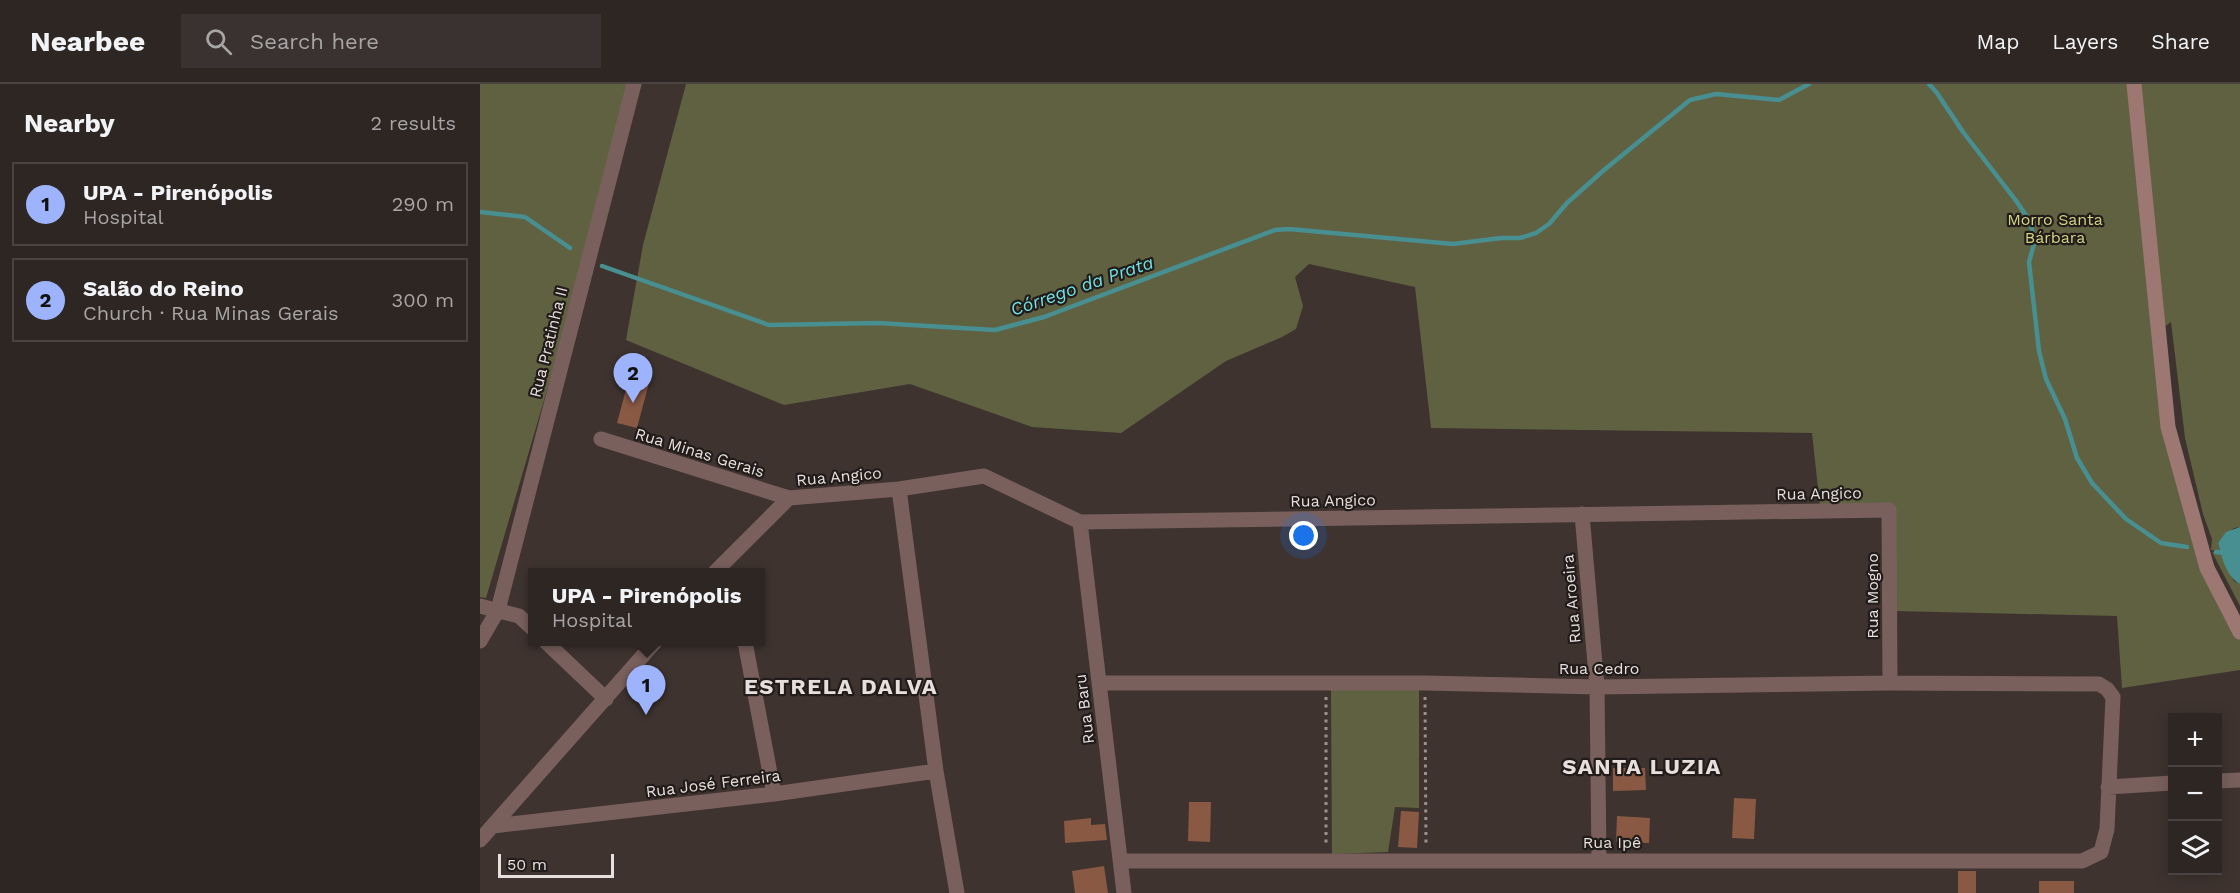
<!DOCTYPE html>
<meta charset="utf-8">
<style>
:root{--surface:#2e2623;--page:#3a3230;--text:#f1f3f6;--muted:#a7a5a6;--line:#494341;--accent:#9db4fd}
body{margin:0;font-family:"Work Sans",sans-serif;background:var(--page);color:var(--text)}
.controls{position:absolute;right:18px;bottom:18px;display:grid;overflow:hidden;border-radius:0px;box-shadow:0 3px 15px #0003}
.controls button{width:54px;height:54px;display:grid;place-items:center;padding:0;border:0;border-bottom:2px solid var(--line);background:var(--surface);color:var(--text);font:30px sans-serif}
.scale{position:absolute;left:18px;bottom:15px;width:116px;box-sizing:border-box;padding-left:6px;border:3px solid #e6dfdc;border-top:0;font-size:16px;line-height:21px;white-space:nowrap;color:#e6dfdc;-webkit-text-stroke:4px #211c1a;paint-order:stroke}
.you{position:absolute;left:824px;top:452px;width:21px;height:21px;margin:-15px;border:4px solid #fff;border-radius:50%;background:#1a73e8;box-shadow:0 0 0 9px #1a73e833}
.badge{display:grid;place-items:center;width:39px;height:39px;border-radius:50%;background:var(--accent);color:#111;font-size:20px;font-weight:700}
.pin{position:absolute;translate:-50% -50px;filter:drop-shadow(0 2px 3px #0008)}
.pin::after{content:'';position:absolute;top:32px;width:21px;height:18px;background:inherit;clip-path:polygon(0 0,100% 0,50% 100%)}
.popup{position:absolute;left:48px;top:484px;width:237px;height:78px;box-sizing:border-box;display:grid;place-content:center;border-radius:0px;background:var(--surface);filter:drop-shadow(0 2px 4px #0005);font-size:20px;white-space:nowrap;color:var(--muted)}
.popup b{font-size:22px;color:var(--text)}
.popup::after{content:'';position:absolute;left:50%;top:100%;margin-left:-12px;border:12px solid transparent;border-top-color:var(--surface)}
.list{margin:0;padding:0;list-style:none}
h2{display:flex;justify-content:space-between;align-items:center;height:78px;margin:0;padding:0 24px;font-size:26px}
h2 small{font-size:20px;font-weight:400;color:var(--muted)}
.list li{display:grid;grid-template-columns:39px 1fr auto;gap:18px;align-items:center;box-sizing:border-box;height:84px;margin:0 12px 12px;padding:0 12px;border:2px solid var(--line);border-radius:0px}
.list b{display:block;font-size:22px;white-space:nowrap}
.list p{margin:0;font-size:20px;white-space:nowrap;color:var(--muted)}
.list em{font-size:20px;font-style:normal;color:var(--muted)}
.icon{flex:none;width:33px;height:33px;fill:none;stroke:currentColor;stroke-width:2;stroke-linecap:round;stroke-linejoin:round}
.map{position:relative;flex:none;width:1760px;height:809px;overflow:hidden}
header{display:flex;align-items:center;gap:36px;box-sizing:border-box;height:84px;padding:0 30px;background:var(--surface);border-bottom:2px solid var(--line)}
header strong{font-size:28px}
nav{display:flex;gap:33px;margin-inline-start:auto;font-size:21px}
.search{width:420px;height:54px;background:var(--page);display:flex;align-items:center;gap:15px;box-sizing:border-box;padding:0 21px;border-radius:0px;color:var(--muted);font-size:22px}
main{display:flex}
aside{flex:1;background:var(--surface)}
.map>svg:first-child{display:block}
</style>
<header>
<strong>Nearbee</strong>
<div class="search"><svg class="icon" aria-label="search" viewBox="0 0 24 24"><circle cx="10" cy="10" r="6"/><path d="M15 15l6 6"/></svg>Search here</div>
<nav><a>Map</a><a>Layers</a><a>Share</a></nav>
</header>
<main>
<aside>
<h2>Nearby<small>2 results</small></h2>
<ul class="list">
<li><span class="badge">1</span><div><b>UPA - Pirenópolis</b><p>Hospital</p></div><em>290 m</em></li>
<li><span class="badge">2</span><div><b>Salão do Reino</b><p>Church · Rua Minas Gerais</p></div><em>300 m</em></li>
</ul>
</aside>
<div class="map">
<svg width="1760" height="809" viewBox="0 0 1760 809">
<rect width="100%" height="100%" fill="#3e332f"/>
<path fill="#606141" d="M0 0H151L84 248 6 514 0 513Z
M206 0H1760V443L1754 444 1738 459 1740 467 1731 466 1732 455 1723 430 1705 354 1691 238 1677 248 1686 343 1727 491 1760 555V586L1642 604 1637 532 1415 527 1412 421 1340 422 1332 349 951 344 935 203 829 180 815 193 823 222 816 245 802 253 746 277 641 349 552 343 430 300 304 321 146 256 163 161Z
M1732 468 1741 470 1754 497 1760 500V522Z
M939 604V724L915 723 908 768 852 770 851 606Z"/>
<path fill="#488f91" d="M1760 443V500C1746 492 1742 474 1738 459L1746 448Z"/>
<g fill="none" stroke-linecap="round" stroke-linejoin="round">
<path stroke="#488f91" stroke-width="4.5" d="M1449 0 1457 9 1483 48 1537 118 1551 139 1554 160 1549 178 1559 267 1566 295 1585 335 1597 374 1612 399 1646 435 1681 459 1707 463
M0 128 45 133 90 164
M122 182 289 241 398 239 515 246 564 233 795 146 809 145 973 160 1021 154H1040L1056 149 1069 140 1087 119 1124 86 1210 16 1236 10 1299 16 1329 0
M1736 468 1745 469"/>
</g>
<path fill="#895944" d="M149 294 169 299 157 344 137 339Z
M1133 684H1165L1166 706 1133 707Z
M1254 714 1276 715 1274 755 1252 754Z
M709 718H731L730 758 708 757Z
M921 727 939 728 937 764 918 763Z
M1137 732 1170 734 1169 759 1136 758Z
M611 734V741L625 740 627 756 585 759 584 737Z
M624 782 628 809H595L592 787Z
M1478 787H1496V809H1478Z
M1559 797H1594V809H1559Z"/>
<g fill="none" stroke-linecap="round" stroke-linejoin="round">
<path stroke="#99918d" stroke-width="3" stroke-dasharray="3 4.5" stroke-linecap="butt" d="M846 613V763
M945 613 946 763"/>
<path stroke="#79605d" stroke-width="15" d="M121 355 309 414 419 405 504 392 600 438 1409 426 1410 599
M419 405 456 687 477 809
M1102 430 1117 603 1119 776
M600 438 644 809
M235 488 309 414
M0 522 39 532 52 544
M0 557 18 526 154 0
M66 558 126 615
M265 558 294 710
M619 599H944L1117 603 1410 599 1619 600 1627 605 1633 613 1627 745 1621 768 1602 777H640
M1738 697 1760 696
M1628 703 1692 699
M13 742 294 710 456 687
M0 756 175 558"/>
<path stroke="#9d7772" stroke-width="15" d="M1654 0 1688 343 1727 484 1760 548"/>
</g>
<g text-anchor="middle" stroke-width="4.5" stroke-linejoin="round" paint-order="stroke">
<g font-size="16" fill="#d1d484" stroke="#211c1a">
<text x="1575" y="141">Morro Santa<tspan x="1575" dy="18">Bárbara</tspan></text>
</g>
<g font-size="16" fill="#e6dfdc" stroke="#211c1a">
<text transform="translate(68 258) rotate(-76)" y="6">Rua Pratinha II</text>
<text transform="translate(220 368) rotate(17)" y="6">Rua Minas Gerais</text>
<text transform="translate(359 392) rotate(-5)" y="6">Rua Angico</text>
<text transform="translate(1339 409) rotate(-1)" y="6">Rua Angico</text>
<text transform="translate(853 416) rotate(-1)" y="6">Rua Angico</text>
<text transform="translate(1392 512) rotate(-90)" y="6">Rua Mogno</text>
<text transform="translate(1091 515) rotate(-95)" y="6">Rua Aroeira</text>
<text x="1119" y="590">Rua Cedro</text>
<text transform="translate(604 625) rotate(-97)" y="6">Rua Baru</text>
<text transform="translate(233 699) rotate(-7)" y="6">Rua José Ferreira</text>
<text x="1132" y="764">Rua Ipê</text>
</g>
<g font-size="18" font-style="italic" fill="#72e1e4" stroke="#211c1a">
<text transform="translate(602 202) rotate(-19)" y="6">Córrego da Prata</text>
</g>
<g font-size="22" font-weight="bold" letter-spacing="1.5" fill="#e6dfdc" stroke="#211c1a">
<text x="361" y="610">ESTRELA DALVA</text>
<text x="1162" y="690">SANTA LUZIA</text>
</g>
</g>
</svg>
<div class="controls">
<button>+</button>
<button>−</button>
<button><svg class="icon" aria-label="layers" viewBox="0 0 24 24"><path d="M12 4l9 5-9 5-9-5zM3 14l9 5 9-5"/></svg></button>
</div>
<div class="scale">50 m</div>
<div class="you"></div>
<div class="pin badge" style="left:166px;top:631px">1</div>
<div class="popup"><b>UPA - Pirenópolis</b>Hospital</div>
<div class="pin badge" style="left:153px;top:319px">2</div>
</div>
</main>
